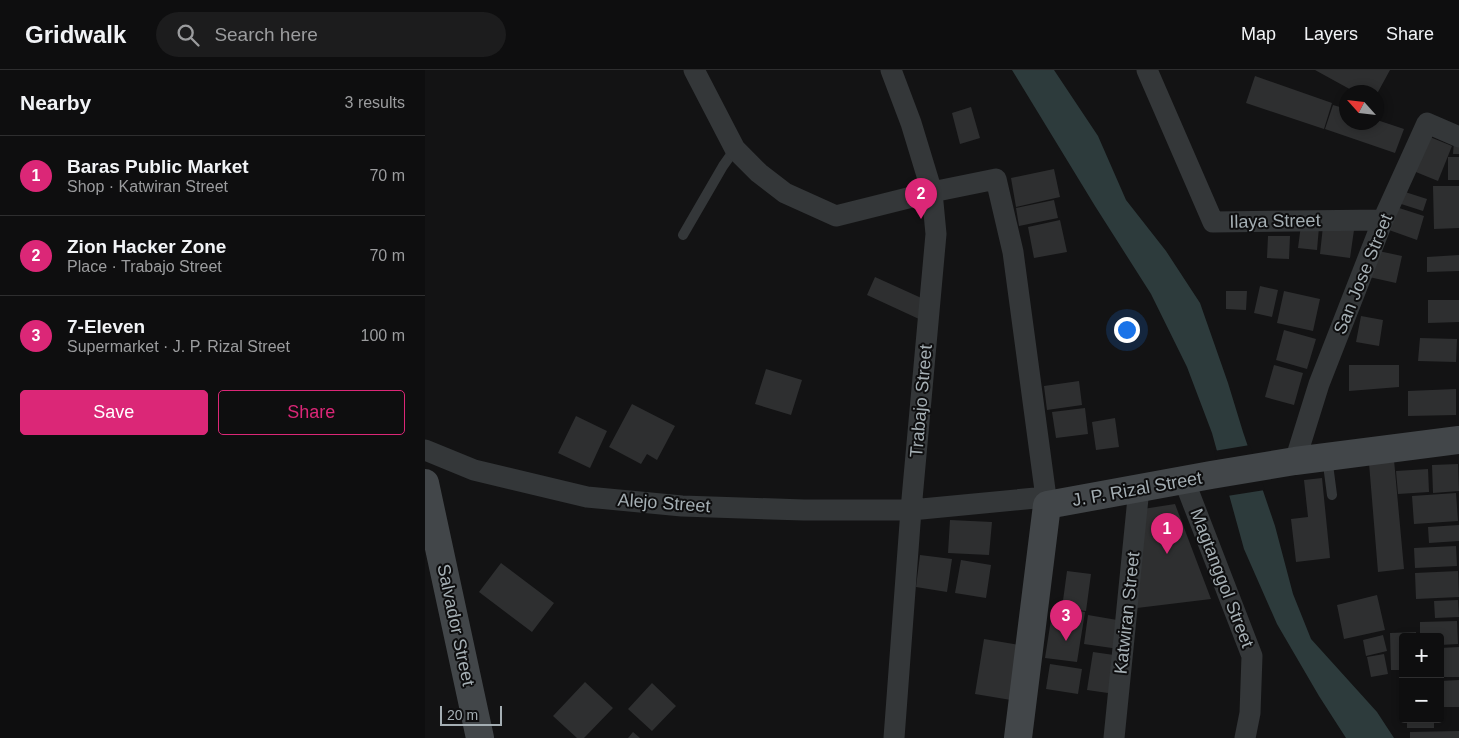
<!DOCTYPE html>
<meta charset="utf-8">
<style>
:root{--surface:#0e0e0f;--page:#1c1c1d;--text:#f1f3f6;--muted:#9b9c9e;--line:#2e2e2f;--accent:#db2777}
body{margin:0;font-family:Helvetica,sans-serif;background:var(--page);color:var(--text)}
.controls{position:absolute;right:15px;bottom:15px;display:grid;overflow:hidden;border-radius:5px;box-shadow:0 2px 8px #0003}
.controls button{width:45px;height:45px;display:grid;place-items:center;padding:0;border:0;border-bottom:1px solid var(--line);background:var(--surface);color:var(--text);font:25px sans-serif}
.compass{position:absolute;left:914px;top:15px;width:45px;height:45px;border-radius:50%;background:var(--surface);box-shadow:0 2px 8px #0003;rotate:297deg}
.scale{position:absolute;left:15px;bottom:12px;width:62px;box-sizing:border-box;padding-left:5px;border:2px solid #a5afb4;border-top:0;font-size:14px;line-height:18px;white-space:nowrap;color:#a5afb4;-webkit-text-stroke:4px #0e0e0f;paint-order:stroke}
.you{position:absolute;left:701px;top:259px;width:18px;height:18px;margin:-12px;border:4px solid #fff;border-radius:50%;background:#1a73e8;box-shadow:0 0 0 8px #1a73e833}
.badge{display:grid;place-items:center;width:32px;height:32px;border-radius:50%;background:var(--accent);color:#fff;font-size:16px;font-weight:700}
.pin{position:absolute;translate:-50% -41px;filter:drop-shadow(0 1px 2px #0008)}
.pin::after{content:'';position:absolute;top:26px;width:18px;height:15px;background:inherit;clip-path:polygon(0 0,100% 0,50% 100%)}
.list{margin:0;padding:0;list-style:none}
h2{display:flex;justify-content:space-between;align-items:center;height:65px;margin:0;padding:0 20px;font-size:21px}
h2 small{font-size:16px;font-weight:400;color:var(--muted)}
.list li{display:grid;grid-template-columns:32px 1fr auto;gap:15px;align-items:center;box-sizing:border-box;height:80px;padding:0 20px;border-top:1px solid var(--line)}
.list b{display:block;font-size:19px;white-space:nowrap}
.list p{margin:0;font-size:16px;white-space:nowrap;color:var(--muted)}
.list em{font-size:16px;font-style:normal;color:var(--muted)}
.actions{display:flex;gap:10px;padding:15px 20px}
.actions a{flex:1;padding:11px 0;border:1px solid var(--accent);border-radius:5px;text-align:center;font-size:18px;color:var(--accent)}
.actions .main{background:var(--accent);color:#fff}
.icon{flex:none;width:28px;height:28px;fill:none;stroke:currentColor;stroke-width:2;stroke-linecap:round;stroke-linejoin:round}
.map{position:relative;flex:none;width:1034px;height:668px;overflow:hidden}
header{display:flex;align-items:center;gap:30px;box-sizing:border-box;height:70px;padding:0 25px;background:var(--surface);border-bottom:1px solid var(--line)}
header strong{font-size:24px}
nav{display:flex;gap:28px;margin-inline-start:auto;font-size:18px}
.search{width:350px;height:45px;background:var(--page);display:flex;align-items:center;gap:12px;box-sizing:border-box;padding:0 18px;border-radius:28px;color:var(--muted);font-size:19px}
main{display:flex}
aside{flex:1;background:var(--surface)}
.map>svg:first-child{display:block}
</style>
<header>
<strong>Gridwalk</strong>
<div class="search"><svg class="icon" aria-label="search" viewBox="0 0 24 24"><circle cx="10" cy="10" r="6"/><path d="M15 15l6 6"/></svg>Search here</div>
<nav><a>Map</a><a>Layers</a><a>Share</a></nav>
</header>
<main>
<aside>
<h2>Nearby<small>3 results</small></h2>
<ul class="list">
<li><span class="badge">1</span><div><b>Baras Public Market</b><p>Shop · Katwiran Street</p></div><em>70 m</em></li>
<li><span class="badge">2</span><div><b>Zion Hacker Zone</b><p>Place · Trabajo Street</p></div><em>70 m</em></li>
<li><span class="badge">3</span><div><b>7-Eleven</b><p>Supermarket · J. P. Rizal Street</p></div><em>100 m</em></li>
</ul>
<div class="actions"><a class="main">Save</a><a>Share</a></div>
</aside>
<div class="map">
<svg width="1034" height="668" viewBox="0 0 1034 668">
<rect width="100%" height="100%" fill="#131314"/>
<path fill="#2d3b3c" d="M587 0H629L673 66 701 130 741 181 775 233 803 313 818 362 850 456 868 524 886 569 952 642 969 668H921L894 626 852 554 819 479 787 363 762 297 726 224 670 136Z"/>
<path fill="#131314" d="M825 375 840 420 802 426 789 381Z"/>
<path fill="#2e2f30" d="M890 0H965L953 22H930Z
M830 6 907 33 899 59 821 33Z
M908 35 922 39V52H952V50L979 59 970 83 900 59Z
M546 37 555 68 535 74 527 43Z
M1000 65 1027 76 1013 111 986 100Z
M1029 71H1034V84H1028Z
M1023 87H1034V110H1023Z
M629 99 635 127 591 137 586 108Z
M1008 116H1034V158L1009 159Z
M977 121 1002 129 998 141 973 133Z
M629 130 633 148 594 156 591 138Z
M971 137 999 146 992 170 964 160Z
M635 150 642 182 609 188 603 157Z
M876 155 894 157 892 180 873 178Z
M898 156 929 160 925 188 895 184Z
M843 166H865L864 189 842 188Z
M949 180 977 186 971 213 944 207Z
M1034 185V201L1002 202V187Z
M450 207 503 231 494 249 442 225Z
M835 216 853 220 847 247 829 243Z
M801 221H822L821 240 801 239Z
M859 221 895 229 888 261 852 253Z
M1003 230H1034V252L1003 253Z
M936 246 958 250 954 276 931 272Z
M859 260 891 269 882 299 851 290Z
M995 268 1032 269 1031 292 993 291Z
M849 295 878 303 869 335 840 327Z
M924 295H974V317L924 321Z
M341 299 377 310 366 345 330 334Z
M654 311 657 335 622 340 619 316Z
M1031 319V345L983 346V321Z
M207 334 250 356 232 390 222 384 216 394 184 377Z
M660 338 663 364 631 368 627 342Z
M151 346 182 361 165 398 133 383Z
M690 348 694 377 671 380 667 352Z
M969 390 979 499 953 502 944 393Z
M1033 394 1034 421 1008 423 1007 395Z
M1003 399 1004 422 973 424 971 401Z
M897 408 905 488 871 492 866 449 883 447 879 410Z
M1031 423 1033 451 989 454 987 426Z
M750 434 786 529 712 538 718 439Z
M525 450 567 452 564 485 523 483Z
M1034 455V471L1004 473 1003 457Z
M1031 476 1032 496 990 498 989 478Z
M495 485 527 489 522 522 491 517Z
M536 490 566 495 561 528 530 523Z
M76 493 129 533 107 562 54 522Z
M642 501 666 504 661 541 637 538Z
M1033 501 1034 527 991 529 990 503Z
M952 525 960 560 919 569 912 535Z
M1033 530 1034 547 1010 548 1009 531Z
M628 537 660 542 652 592 620 588Z
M663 545 698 551 694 579 659 574Z
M1032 551 1033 574 1015 575V567H995V552Z
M991 562V567H978V600H966L965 563Z
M958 565 962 581 941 586 938 570Z
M559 569 595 575 586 630 550 624Z
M1034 577V607H1015V578Z
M668 582 696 586 690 624 662 620Z
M959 584 963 604 946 607 942 587Z
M625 594 657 599 653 624 621 619Z
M1034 610V637H1015V611Z
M160 612 188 638 159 668H152L128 646Z
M227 613 251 636 227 661 203 639Z
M982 649H1009V658H982Z
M1034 661V668H985V662Z
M208 662 215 668H203Z"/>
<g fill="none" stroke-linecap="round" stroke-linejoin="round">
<path stroke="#343739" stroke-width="10" d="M258 165 298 96 310 79
M902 387 907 425"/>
<path stroke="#343739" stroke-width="21" d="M269 0 310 79 334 103 360 123 411 146 507 122 571 109 588 182 622 435
M466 0 486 53 507 122 511 164 486 440 469 668
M722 0 788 152 958 150
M0 380 49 400 162 427 257 436 379 440H486L621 427
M870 391 894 314 958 150 1002 53 1034 67
M759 410 827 586 825 643 820 668
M689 668 714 418"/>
<path stroke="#424649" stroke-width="28" d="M0 413 55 668
M593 668 622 435 786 405 870 391 1034 370"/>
</g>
<g text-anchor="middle" stroke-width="4" stroke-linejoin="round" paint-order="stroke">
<g font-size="18" fill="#a5afb4" stroke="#0e0e0f">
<text transform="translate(850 151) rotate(-1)" y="6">Ilaya Street</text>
<text transform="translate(938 204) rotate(-68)" y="6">San Jose Street</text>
<text transform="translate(496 331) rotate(-85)" y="6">Trabajo Street</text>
<text transform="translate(712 419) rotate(-10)" y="6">J. P. Rizal Street</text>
<text transform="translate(239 433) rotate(4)" y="6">Alejo Street</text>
<text transform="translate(797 508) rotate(69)" y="6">Magtanggol Street</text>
<text transform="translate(702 543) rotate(-84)" y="6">Katwiran Street</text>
<text transform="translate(31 555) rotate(78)" y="6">Salvador Street</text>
</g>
</g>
</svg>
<div class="controls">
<button>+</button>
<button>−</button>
</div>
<svg class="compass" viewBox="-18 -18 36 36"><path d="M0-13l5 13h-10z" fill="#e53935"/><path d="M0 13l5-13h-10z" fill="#9b9c9e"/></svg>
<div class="scale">20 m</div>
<div class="you"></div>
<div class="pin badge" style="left:742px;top:484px">1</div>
<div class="pin badge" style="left:496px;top:149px">2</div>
<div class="pin badge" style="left:641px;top:571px">3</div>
</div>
</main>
